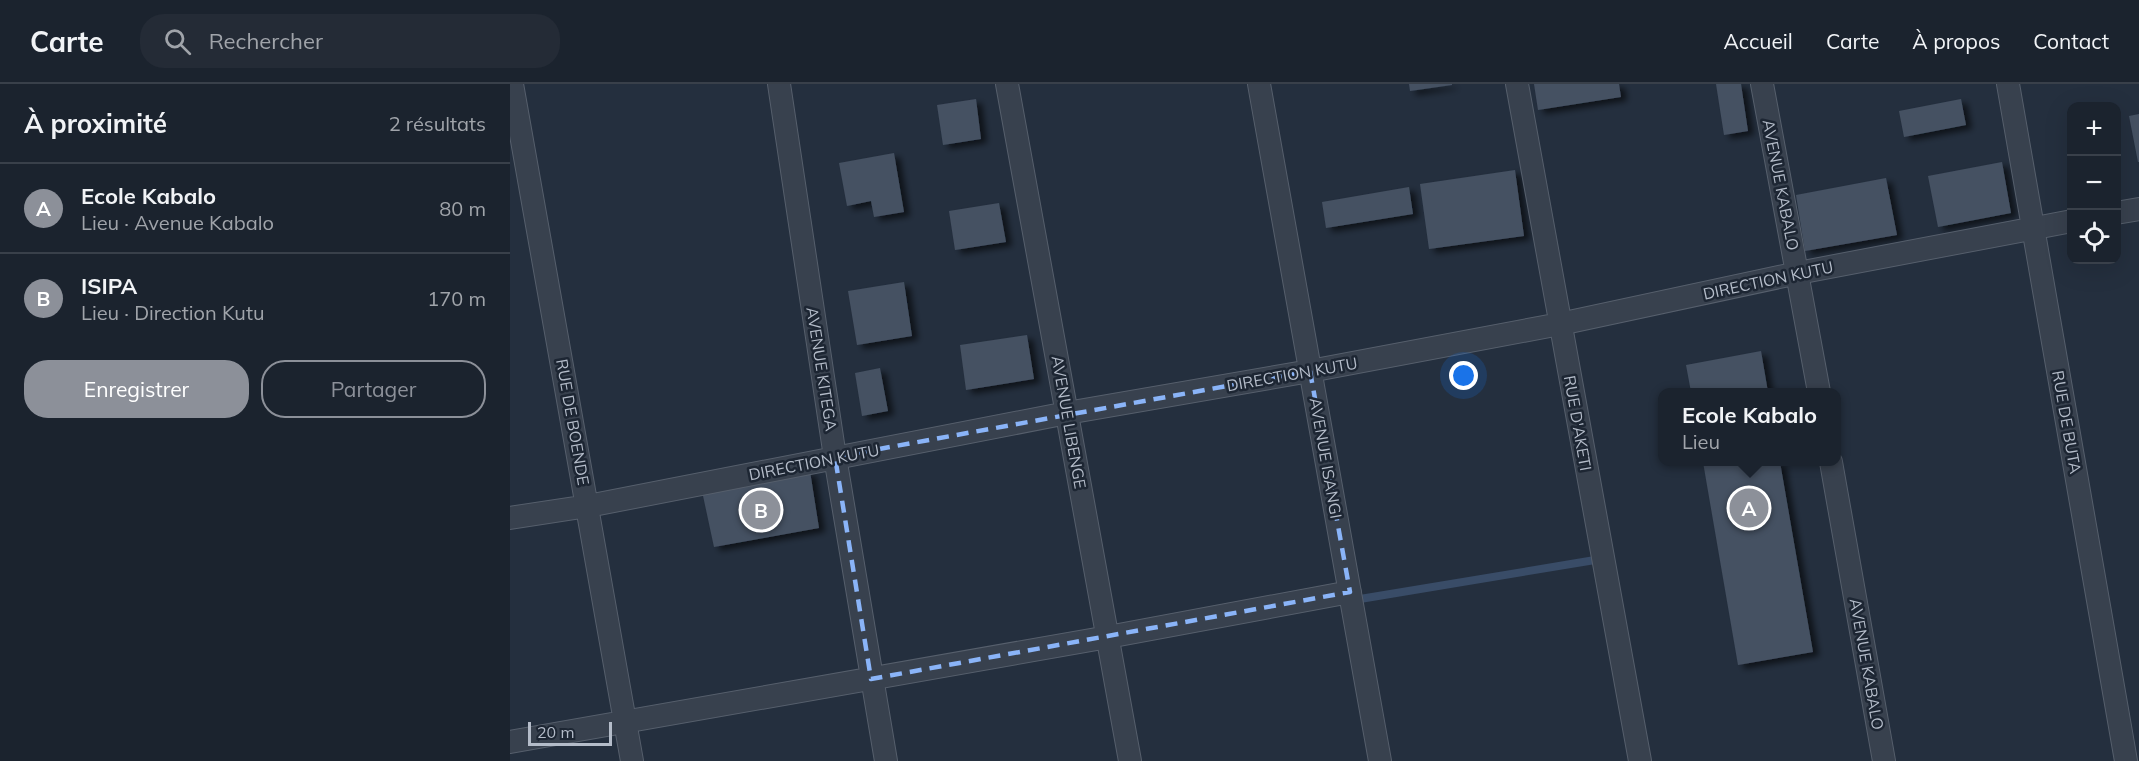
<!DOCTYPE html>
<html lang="fr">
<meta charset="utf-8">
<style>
:root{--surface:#1b232e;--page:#242b36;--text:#f1f3f6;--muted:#a0a4aa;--line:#39404a;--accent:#8c9099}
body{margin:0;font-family:Mulish,sans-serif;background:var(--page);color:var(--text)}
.controls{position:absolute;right:18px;top:18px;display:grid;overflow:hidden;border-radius:12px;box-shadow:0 6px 24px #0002}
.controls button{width:54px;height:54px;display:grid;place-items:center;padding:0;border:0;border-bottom:2px solid var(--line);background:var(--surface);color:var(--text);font:30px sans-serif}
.scale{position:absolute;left:18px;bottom:15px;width:84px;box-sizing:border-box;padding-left:6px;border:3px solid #b4bcc9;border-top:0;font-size:16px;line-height:21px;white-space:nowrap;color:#b4bcc9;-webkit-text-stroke:4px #1d2633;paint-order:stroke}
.you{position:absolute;left:954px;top:292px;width:21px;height:21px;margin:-15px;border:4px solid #fff;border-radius:50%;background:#1a73e8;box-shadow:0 0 0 9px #1a73e833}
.badge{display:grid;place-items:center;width:39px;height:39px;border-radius:50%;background:var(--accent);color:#fff;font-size:20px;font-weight:700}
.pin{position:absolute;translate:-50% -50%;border:3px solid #fff;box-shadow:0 2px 6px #0006}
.popup{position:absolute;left:1148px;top:304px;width:183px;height:78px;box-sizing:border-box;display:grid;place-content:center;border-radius:12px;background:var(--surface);filter:drop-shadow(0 2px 4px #0005);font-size:20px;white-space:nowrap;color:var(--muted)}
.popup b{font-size:22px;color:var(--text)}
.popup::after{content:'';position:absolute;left:50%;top:100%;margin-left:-12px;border:12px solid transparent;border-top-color:var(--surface)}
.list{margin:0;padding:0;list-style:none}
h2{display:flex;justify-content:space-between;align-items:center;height:78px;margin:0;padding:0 24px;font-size:26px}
h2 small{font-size:20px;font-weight:400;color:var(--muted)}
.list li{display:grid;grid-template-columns:39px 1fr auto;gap:18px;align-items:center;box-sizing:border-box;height:90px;padding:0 24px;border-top:2px solid var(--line)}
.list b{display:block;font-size:22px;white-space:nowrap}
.list p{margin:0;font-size:20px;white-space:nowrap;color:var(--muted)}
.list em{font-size:20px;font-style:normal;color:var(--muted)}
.actions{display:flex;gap:12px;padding:18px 24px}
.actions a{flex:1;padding:14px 0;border:2px solid var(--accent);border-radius:24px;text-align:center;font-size:21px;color:var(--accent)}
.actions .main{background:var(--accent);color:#fff}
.icon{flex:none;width:33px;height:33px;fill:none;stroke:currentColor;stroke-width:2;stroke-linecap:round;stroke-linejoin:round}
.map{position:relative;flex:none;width:1629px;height:677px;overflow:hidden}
header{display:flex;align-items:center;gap:36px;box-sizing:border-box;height:84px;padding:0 30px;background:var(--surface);border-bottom:2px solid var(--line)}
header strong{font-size:28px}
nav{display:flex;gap:33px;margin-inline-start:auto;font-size:21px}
.search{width:420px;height:54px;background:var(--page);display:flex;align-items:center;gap:15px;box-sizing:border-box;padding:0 21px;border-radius:24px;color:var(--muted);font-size:22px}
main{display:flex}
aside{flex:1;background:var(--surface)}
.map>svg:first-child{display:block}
</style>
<header>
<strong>Carte</strong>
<div class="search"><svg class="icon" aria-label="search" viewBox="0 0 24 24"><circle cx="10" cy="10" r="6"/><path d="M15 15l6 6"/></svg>Rechercher</div>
<nav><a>Accueil</a><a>Carte</a><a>À propos</a><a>Contact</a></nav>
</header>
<main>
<aside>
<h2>À proximité<small>2 résultats</small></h2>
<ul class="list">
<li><span class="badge">A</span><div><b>Ecole Kabalo</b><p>Lieu · Avenue Kabalo</p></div><em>80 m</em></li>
<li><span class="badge">B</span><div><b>ISIPA</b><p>Lieu · Direction Kutu</p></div><em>170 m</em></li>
</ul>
<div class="actions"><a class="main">Enregistrer</a><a>Partager</a></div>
</aside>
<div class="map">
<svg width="1629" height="677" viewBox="0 0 1629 677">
<defs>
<filter id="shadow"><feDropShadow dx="6" dy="4" stdDeviation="3" flood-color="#0009"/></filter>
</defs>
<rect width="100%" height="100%" fill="#242f3e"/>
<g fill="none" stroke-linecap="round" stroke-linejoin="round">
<path stroke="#394c67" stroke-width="8" d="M844 516 1091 475"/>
</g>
<path fill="#455162" filter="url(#shadow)" d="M899 0H942V1L900 7Z
M1024 0H1109L1111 13 1028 26Z
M1206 0H1231L1238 47 1214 51Z
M466 15 471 55 433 61 427 21Z
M1451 15 1456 41 1394 53 1389 27Z
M1629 30V78H1628L1619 32Z
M384 69 394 128 364 133 361 117 337 122 329 79Z
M1492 78 1501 129 1428 143 1418 92Z
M1005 86 1014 152 919 165 910 100Z
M1376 94 1387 151 1295 167 1286 111Z
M899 103 903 130 816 144 812 118Z
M489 119 496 158 445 166 439 127Z
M394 198 402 252 347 261 338 207Z
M517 251 524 295 456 306 450 261Z
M1251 267 1258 308H1181L1176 281Z
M370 284 378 327 352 332 345 289Z
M1193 378H1270L1303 568 1228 581Z
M300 387 309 444 204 463 192 407Z"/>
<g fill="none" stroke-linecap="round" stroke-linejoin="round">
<g stroke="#565f6c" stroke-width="24">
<path id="street" d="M2 0 122 677
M269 0 325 373 376 677
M497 0 620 677
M749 0 870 677
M1007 0 1130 677
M1252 0 1309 308
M1498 0 1616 677
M1606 129 1629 125
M1321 378 1374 677
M0 434 78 422 557 329 800 287 1050 240 1288 189 1562 137
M0 658 598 553 840 508"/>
</g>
<use href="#street" stroke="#38414e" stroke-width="22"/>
</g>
<path fill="none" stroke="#8ab4f8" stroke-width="4.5" stroke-dasharray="12 8" stroke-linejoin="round" d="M800 287 840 508 361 595 325 373Z"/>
<g text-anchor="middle" stroke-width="5" stroke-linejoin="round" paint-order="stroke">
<g font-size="16" fill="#b4bcc9" stroke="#1d2633">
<text transform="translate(1271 101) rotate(79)" y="6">AVENUE KABALO</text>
<text transform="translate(1258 196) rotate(-12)" y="6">DIRECTION KUTU</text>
<text transform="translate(312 285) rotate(81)" y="6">AVENUE KITEGA</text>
<text transform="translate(782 290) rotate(-10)" y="6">DIRECTION KUTU</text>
<text transform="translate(63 338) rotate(80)" y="6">RUE DE BOENDE</text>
<text transform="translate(559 338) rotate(80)" y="6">AVENUE LIBENGE</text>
<text transform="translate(1557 338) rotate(80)" y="6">RUE DE BUTA</text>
<text transform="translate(1068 339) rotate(80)" y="6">RUE D'AKETI</text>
<text transform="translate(816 374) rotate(80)" y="6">AVENUE ISANGI</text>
<text transform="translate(304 378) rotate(-11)" y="6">DIRECTION KUTU</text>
<text transform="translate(1357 580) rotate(80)" y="6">AVENUE KABALO</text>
</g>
</g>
</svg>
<div class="controls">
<button>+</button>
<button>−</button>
<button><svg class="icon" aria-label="locate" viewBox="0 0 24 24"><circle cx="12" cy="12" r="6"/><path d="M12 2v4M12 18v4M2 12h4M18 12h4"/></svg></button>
</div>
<div class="scale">20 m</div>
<div class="you"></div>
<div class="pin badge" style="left:1239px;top:424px">A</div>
<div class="popup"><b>Ecole Kabalo</b>Lieu</div>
<div class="pin badge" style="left:251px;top:426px">B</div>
</div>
</main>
